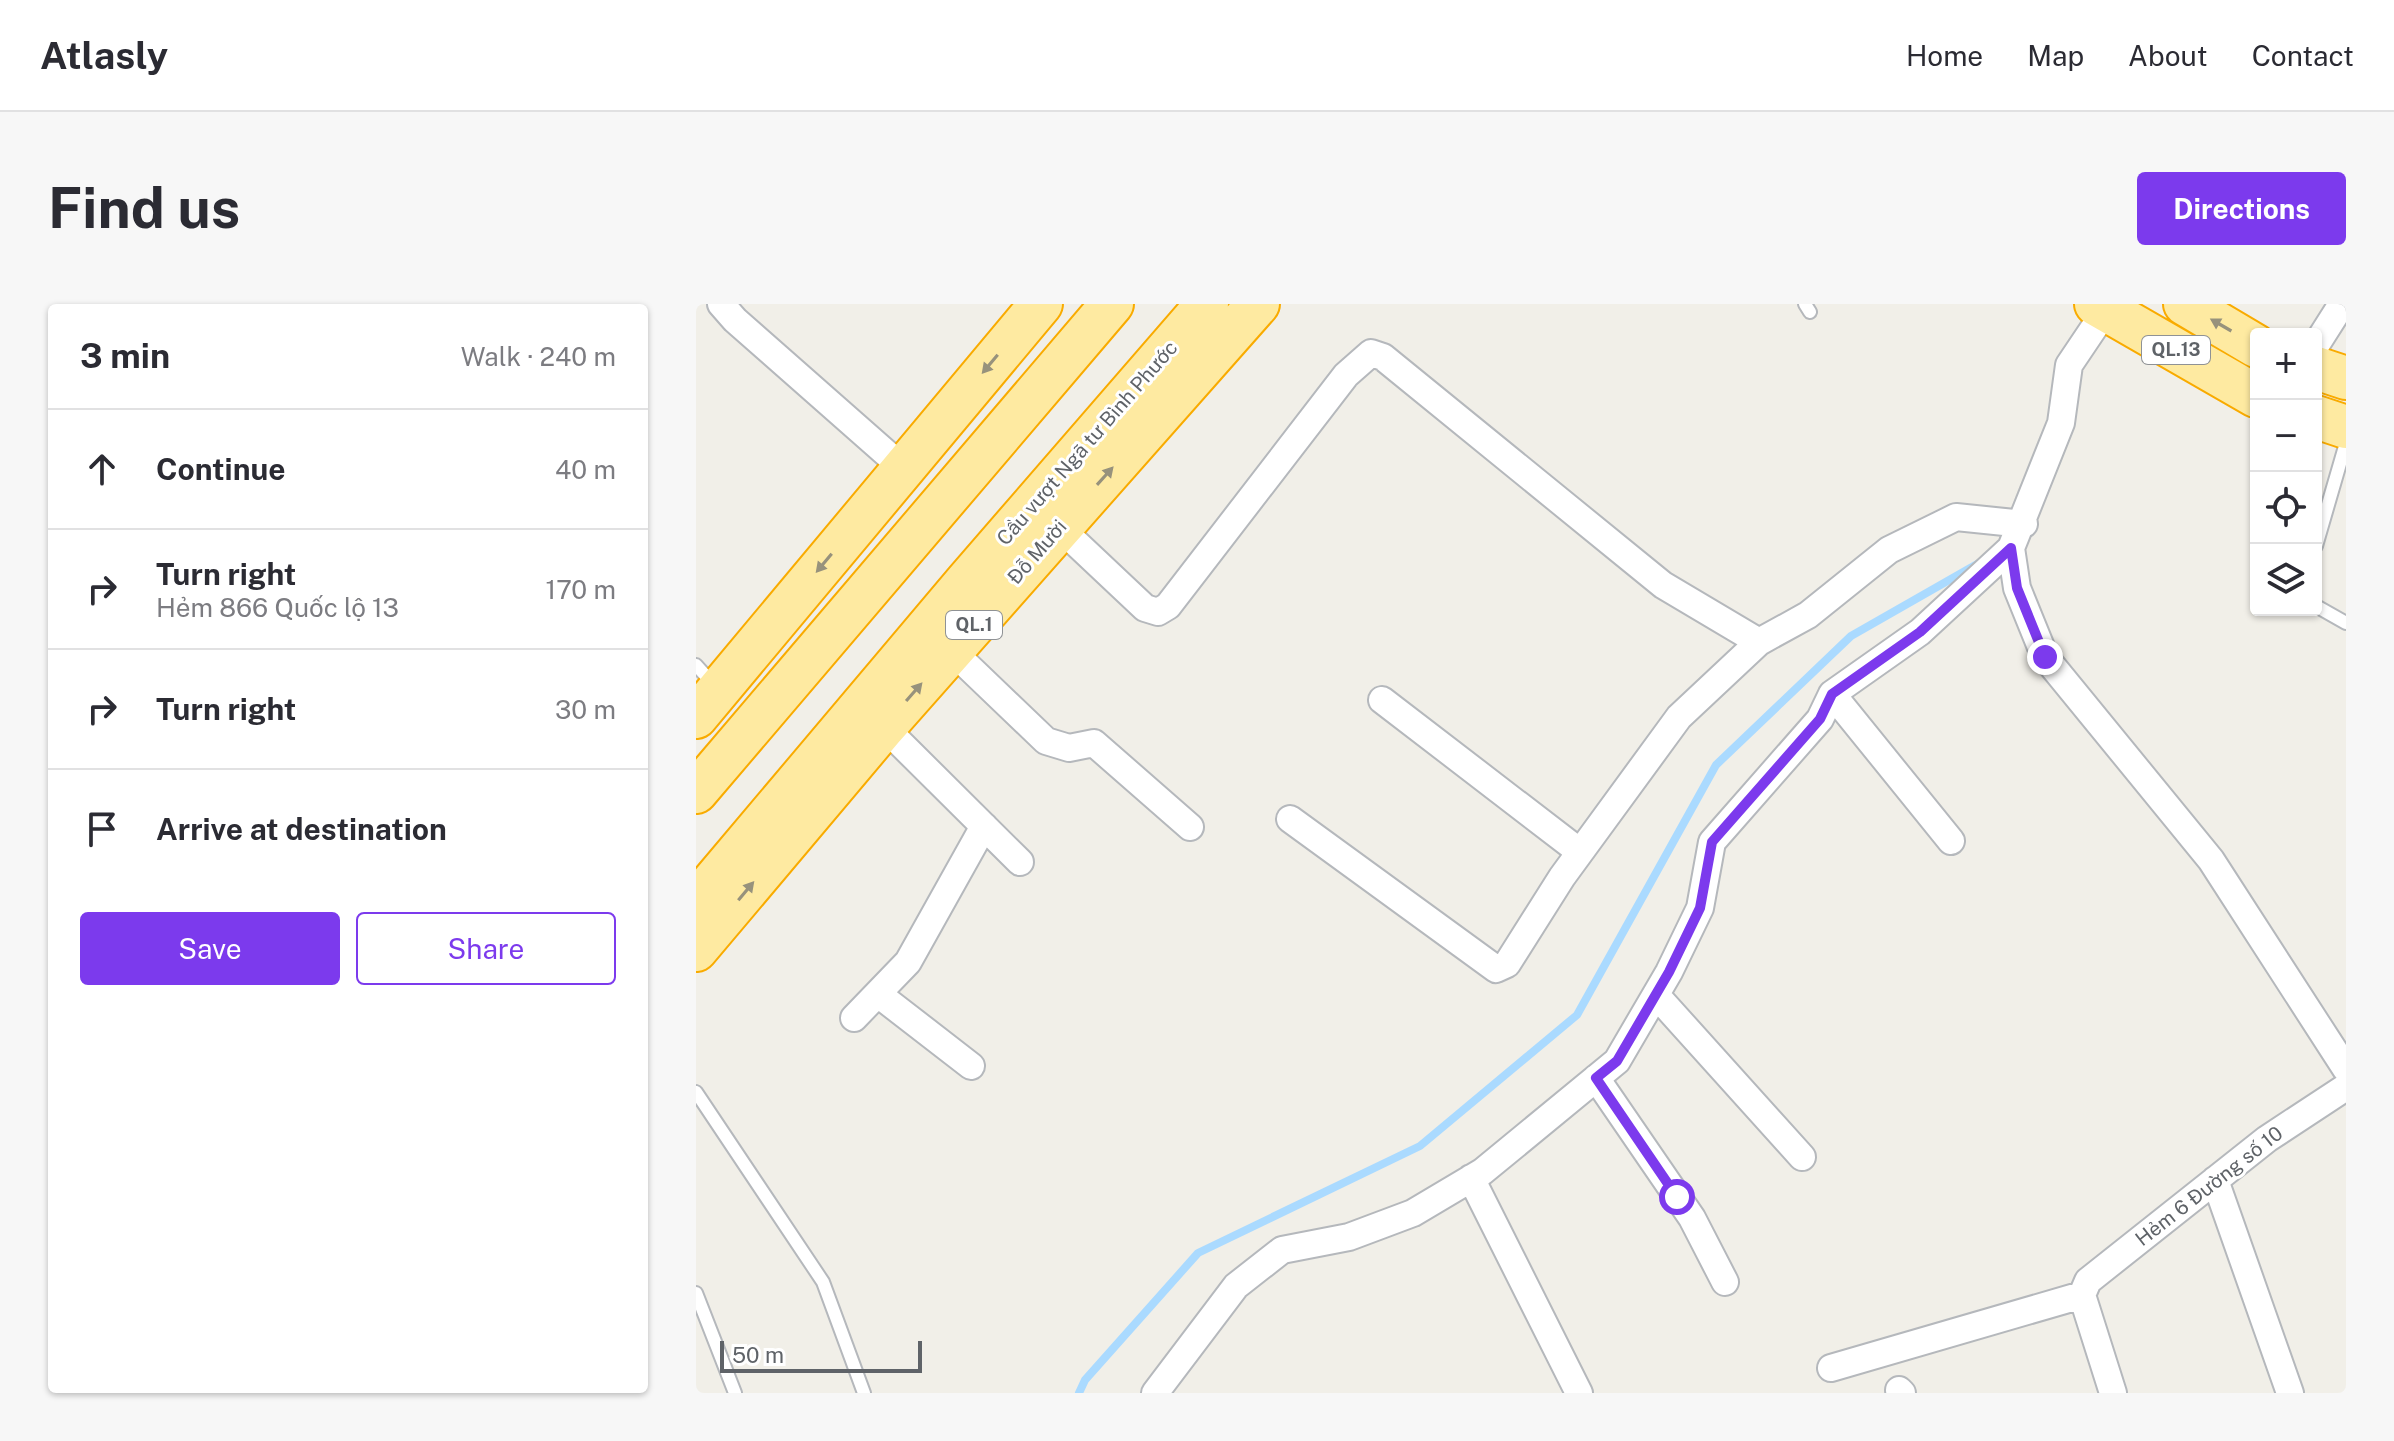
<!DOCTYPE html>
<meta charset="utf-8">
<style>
:root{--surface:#fff;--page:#f7f7f7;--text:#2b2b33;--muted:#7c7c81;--line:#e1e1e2;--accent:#7c3aed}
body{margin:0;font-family:"Public Sans",sans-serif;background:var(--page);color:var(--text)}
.controls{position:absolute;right:24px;top:24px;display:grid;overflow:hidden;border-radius:8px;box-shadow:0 2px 6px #0004}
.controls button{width:72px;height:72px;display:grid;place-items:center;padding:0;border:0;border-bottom:2px solid var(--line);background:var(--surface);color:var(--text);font:40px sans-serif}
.scale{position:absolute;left:24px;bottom:20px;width:202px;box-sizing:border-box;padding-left:8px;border:4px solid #5f6368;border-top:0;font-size:22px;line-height:28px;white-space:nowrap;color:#5f6368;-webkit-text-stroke:6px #fff;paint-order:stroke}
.stop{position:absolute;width:24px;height:24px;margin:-18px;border:6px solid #7c3aed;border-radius:50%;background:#fff}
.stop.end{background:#7c3aed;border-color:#fff;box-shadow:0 2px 8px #0008}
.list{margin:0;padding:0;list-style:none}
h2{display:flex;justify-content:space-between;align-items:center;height:104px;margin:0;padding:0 32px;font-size:34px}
h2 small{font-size:26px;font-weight:400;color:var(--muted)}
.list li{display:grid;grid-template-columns:52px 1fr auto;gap:24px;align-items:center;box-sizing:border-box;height:120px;padding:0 32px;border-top:2px solid var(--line)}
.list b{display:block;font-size:30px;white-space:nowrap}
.list p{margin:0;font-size:26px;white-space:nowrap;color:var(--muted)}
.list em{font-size:26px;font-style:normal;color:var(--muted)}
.actions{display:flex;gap:16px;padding:24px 32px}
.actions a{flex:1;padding:18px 0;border:2px solid var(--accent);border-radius:8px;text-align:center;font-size:28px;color:var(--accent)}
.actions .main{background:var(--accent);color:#fff}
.icon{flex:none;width:44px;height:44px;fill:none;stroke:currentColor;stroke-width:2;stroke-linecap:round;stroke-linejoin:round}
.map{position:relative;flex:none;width:1650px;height:1089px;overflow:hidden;border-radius:8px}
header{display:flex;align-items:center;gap:48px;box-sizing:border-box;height:112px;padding:0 40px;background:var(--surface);border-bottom:2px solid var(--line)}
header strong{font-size:38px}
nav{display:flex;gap:44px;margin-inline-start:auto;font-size:28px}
.intro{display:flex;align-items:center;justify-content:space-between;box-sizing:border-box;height:192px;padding:0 48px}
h1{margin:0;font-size:56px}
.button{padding:20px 36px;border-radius:8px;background:var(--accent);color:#fff;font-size:28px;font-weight:700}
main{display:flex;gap:48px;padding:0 48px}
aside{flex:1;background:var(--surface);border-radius:8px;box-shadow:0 2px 6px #0004}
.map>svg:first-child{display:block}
</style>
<header>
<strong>Atlasly</strong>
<nav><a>Home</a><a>Map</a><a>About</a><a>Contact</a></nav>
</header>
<div class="intro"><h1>Find us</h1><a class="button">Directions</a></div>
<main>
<aside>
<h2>3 min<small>Walk · 240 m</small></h2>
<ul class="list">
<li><svg class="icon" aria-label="ahead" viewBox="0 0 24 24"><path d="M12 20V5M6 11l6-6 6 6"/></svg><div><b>Continue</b></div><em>40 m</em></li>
<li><svg class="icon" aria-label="right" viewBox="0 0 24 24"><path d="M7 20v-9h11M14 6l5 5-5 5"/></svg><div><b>Turn right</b><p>Hẻm 866 Quốc lộ 13</p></div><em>170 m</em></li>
<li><svg class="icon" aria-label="right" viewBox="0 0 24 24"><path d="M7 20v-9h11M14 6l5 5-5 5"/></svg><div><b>Turn right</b></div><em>30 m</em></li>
<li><svg class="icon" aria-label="arrive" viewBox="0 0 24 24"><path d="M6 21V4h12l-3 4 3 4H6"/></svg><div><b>Arrive at destination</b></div></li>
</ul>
<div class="actions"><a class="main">Save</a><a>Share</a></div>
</aside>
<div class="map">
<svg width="1650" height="1089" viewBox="0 0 1650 1089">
<rect width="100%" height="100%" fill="#f1efe8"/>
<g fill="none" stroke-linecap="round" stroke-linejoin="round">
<path stroke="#aadaff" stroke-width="8" d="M383 1089 389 1076 502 949 724 842 881 711 1020 461 1155 332 1283 259"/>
<g stroke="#b5b8bc" stroke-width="16">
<path id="service" d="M1109 0 1114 8
M1620 242 1650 139
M1620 302 1650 319
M0 361 18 381
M0 788 127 978 168 1089
M0 989 39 1089"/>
</g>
<g stroke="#b5b8bc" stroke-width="30">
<path id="minor" d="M25 0 39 16 207 164
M1620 41 1646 0
M363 223 449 304 462 308 472 302 650 71 675 49 687 53 967 281 1063 338
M1315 244 1321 284 1349 353 1515 556 1650 765
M255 346 350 437 373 444 398 439 494 523
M1136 390 1255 537
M686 396 884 548
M188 423 324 558
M594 515 800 665 811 660 866 573 983 413 1063 338 1112 311 1193 246 1260 213 1328 220
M182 690 275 762
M960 691 1106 853
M158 714 212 658 288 522
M900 774 996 914 1029 978
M775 874 883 1089
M1519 876 1594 1089
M1386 991 1392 977 1571 835 1650 783
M1386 991 1417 1089
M1135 1064 1386 991
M1203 1086 1206 1089
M459 1089 540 982 586 946 653 933 717 909 786 868 921 757 973 668 1004 604 1016 538 1124 415 1136 390 1224 328 1315 244 1365 119 1373 61 1410 6"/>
</g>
<g stroke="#f9ab00" stroke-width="46">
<path id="trunk" d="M1400 0 1560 92
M1489 0 1560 42
M1620 64 1650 74
M1620 113 1650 123
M0 413 345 0
M0 488 416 0
M0 598 270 278 511 0
M0 646 188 423 562 0"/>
</g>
<use href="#service" stroke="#fff" stroke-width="12"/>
<use href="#minor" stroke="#fff" stroke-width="26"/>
<use href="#trunk" stroke="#feeaa1" stroke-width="42"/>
</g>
<defs><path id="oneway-solid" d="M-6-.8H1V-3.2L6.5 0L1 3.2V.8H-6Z" transform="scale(2)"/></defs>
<g fill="#97927c">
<use href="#oneway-solid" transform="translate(1525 21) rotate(-150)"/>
<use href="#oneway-solid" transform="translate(294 60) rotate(130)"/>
<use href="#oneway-solid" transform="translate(409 172) rotate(-48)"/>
<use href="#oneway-solid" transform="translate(128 259) rotate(130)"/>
<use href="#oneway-solid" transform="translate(218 388) rotate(-49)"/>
<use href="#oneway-solid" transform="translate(50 587) rotate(-50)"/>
</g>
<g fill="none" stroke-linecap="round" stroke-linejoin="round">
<path stroke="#7c3aed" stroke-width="10" d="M981 893 900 774 921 757 973 668 1004 604 1016 538 1124 415 1136 390 1224 328 1315 244 1321 284 1349 353"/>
</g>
<g text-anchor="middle" stroke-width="6" stroke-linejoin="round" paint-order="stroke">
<g fill="#fff" stroke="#8f9295" stroke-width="2">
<rect x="1446" y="32" width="68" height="28" rx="6"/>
<rect x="250" y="307" width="56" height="28" rx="6"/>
</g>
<g font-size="18" font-weight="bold" fill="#5f6368">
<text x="1480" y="52">QL.13</text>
<text x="278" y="327">QL.1</text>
</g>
<g font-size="20" fill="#5f6368" stroke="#fff">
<text transform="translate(391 139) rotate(-49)" y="7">Cầu vượt Ngã tư Bình Phước</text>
<text transform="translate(341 248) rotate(-49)" y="7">Đỗ Mười</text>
<text transform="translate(1513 882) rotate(-38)" y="7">Hẻm 6 Đường số 10</text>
</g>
</g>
</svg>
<div class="controls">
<button>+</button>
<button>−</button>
<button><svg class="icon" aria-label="locate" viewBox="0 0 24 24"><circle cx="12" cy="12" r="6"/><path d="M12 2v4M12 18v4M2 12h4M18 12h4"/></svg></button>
<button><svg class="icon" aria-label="layers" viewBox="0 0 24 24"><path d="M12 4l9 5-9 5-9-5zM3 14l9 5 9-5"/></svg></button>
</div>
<div class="scale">50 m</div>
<div class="stop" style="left:981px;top:893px"></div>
<div class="stop end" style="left:1349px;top:353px"></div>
</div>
</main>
